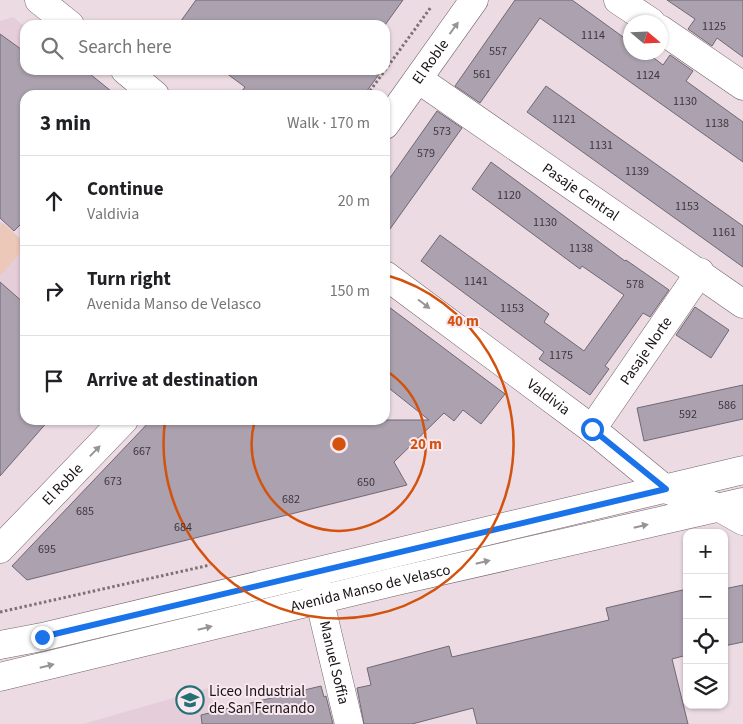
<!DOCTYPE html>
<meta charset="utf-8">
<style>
:root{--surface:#fff;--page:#f6f6f6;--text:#202124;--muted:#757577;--line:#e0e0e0}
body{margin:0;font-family:"Source Sans 3",sans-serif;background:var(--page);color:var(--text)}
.controls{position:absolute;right:15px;bottom:15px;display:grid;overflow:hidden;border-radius:10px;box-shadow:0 1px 4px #0004}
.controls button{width:45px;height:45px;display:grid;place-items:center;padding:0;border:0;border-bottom:1px solid var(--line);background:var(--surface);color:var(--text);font:25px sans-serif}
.compass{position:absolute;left:623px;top:15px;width:45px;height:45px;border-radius:50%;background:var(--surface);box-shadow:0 1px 4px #0004;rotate:109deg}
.stop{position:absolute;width:15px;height:15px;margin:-11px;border:4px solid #1a73e8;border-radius:50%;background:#fff}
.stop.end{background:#1a73e8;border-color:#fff;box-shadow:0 1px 5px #0008}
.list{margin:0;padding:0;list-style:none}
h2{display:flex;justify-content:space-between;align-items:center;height:65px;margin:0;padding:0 20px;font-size:21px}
h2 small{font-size:16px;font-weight:400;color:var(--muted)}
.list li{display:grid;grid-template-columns:32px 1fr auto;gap:15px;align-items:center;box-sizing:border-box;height:90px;padding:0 20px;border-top:1px solid var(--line)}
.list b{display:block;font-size:19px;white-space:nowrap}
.list p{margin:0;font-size:16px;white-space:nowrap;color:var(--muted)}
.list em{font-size:16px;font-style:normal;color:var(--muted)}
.icon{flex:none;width:28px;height:28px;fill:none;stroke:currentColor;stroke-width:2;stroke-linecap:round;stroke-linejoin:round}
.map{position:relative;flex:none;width:743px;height:724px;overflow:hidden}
.search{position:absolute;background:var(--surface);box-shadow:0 1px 4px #0004;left:20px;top:20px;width:370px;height:55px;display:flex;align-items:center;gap:12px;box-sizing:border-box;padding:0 18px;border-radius:15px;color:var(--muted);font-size:19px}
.panel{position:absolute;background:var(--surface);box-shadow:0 1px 4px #0004;left:20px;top:90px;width:370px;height:335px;border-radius:15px}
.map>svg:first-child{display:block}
</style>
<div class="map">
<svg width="743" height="724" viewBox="0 0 743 724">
<rect width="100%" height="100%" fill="#ecdbe3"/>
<path fill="#e5cdd9" d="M13 17 25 27V40L0 67V21Z
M0 221 25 243V385L0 363Z
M208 688 222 724H83Z"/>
<path fill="#ecc8b9" d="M3 223 25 243V247L0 276V227Z"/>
<path fill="#aba1af" stroke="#716875" d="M196 0H403L385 25H178Z
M515 0H572L630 42V52H646L663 65 670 55 693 71 686 81 743 122V162L540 18 480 103 455 86Z
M667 0H743V57L717 38 712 46 688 29 695 19Z
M0 34 25 52V70H85L116 95H25V220L14 231 0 218Z
M222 70H382L364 95H239L245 87Z
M546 86 743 226V267L527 112Z
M437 111 462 128 385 236V185Z
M491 162 625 261 626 260 669 290 650 317 643 313 605 366 609 369 590 395 539 359 544 352 421 261 440 235 549 314 544 322 584 351 624 295 582 266 580 269 472 189Z
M0 282 25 304V420H49L0 476Z
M385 304 505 394 481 424 463 410 454 421 444 413 394 462 407 485 27 580 12 566 151 420H429L385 385Z
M695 307 729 330 711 358 676 335Z
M743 385V419L644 441 637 408Z
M743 585V642L724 646V589Z
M687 589V655L672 659 688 724H477L473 708 412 724H364L357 688 371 685 367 668 449 646 452 657 609 620 606 608Z
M321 686 324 697 326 696 333 724H202L201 715Z"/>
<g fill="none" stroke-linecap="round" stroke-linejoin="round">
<g stroke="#72636b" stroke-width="29">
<g id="minor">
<path d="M39 0 70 25"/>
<path d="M618 0 651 22"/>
<path d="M660 29 743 86"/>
<path d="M125 70 155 95"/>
<path id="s1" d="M418 79 743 304"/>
<path id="s2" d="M385 125 474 0"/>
<path id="s3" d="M385 275 592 429 665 489 720 508 743 521"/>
<path id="s4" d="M592 429 700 272"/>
<path id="s5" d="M0 549 124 420"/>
<path id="s6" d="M314 577 349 724"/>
</g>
</g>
<g stroke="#72636b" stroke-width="29">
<g id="major">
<path d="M0 645 42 637 743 470"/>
<path id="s7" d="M0 677 393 582 743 502"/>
</g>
</g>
<path stroke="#7d7177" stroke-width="3" stroke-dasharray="2.5 2.5" stroke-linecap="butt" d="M367 95 431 7
M0 612 210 565"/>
<use href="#minor" stroke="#fff" stroke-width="28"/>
<use href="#major" stroke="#fff" stroke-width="28"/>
</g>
<defs><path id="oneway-solid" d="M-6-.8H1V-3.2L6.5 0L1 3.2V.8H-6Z" transform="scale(1.25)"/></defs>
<g fill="#979496">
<use href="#oneway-solid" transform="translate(454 28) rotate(-54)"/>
<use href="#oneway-solid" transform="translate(424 304) rotate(37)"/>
<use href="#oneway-solid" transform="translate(95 451) rotate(-46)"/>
<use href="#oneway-solid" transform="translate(641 526) rotate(-13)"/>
<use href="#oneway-solid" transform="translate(483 562) rotate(-13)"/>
<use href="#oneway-solid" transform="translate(205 628) rotate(-14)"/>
<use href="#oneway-solid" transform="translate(47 666) rotate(-14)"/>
</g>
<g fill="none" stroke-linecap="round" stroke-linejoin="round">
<path stroke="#1a73e8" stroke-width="6" d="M42 637 666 489 592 429"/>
</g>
<g fill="none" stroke="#d3520d" stroke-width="2.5">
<path d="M385 370A87 87 0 1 1 255 420"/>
<path d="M386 275A175 175 0 1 1 165 421"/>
</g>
<defs>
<g id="university-ring" transform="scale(1.4375)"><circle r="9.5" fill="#f9e8f0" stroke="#257074" stroke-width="1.5"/><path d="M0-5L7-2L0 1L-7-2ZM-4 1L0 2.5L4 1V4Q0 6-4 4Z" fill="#257074"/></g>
</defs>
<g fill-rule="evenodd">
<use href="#university-ring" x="190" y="700"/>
</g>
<g text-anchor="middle" stroke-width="4" stroke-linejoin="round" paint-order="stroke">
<g font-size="12" fill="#3d363c">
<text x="714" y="30">1125</text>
<text x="593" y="39">1114</text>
<text x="498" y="55">557</text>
<text x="482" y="78">561</text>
<text x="648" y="79">1124</text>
<text x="685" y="105">1130</text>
<text x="564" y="123">1121</text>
<text x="717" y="127">1138</text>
<text x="442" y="135">573</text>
<text x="601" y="149">1131</text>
<text x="426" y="157">579</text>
<text x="637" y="175">1139</text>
<text x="509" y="199">1120</text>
<text x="687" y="210">1153</text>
<text x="545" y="226">1130</text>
<text x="724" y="236">1161</text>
<text x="581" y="252">1138</text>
<text x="476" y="285">1141</text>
<text x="635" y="288">578</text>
<text x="512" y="312">1153</text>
<text x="561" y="359">1175</text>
<text x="727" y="409">586</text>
<text x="688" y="418">592</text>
<text x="142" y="455">667</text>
<text x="113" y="485">673</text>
<text x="366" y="486">650</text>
<text x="291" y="503">682</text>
<text x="85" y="515">685</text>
<text x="183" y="531">684</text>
<text x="47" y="553">695</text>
</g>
<g font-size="15" fill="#181215" stroke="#f9e8f0">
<text dy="5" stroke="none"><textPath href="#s2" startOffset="78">El Roble</textPath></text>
<text dy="5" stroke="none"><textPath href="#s1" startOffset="198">Pasaje Central</textPath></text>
<text dy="5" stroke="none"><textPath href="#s4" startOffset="95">Pasaje Norte</textPath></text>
<text dy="5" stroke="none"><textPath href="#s3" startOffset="204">Valdivia</textPath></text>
<text dy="5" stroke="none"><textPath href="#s5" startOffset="90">El Roble</textPath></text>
<text dy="5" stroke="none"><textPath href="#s7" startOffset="381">Avenida Manso de Velasco</textPath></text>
<text dy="5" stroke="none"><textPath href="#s6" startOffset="88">Manuel Soffia</textPath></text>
</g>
<g font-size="15" fill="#181215" stroke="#f9e8f0" text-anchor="start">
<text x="209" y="696">Liceo Industrial<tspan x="209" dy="17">de San Fernando</tspan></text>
</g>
</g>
<circle cx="339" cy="444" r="8" fill="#d3520d" stroke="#f9e8f0" stroke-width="2.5"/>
<g font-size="15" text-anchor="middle" font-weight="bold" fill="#d3520d" stroke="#f9e8f0" stroke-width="4" stroke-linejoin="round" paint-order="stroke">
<text x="463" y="326">40 m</text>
<text x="426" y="449">20 m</text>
</g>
</svg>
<div class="controls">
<button>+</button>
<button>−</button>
<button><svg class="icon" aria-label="locate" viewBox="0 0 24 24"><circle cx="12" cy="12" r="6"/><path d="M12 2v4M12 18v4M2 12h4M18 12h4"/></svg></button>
<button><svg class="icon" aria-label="layers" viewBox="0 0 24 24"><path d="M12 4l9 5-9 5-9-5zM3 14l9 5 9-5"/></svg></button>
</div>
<svg class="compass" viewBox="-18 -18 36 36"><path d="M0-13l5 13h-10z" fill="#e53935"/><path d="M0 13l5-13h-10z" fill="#757577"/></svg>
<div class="stop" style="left:592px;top:429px"></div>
<div class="stop end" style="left:42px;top:637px"></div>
<div class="search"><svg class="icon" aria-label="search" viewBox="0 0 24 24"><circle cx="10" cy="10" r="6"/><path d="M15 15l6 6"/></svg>Search here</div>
<section class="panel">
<h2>3 min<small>Walk · 170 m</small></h2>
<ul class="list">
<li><svg class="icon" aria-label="ahead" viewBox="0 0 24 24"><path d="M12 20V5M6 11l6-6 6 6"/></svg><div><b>Continue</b><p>Valdivia</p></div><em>20 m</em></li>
<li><svg class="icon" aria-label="right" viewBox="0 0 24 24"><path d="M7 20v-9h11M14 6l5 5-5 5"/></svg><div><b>Turn right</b><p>Avenida Manso de Velasco</p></div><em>150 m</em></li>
<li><svg class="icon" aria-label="arrive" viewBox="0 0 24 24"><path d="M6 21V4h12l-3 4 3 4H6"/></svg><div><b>Arrive at destination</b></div></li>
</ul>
</section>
</div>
